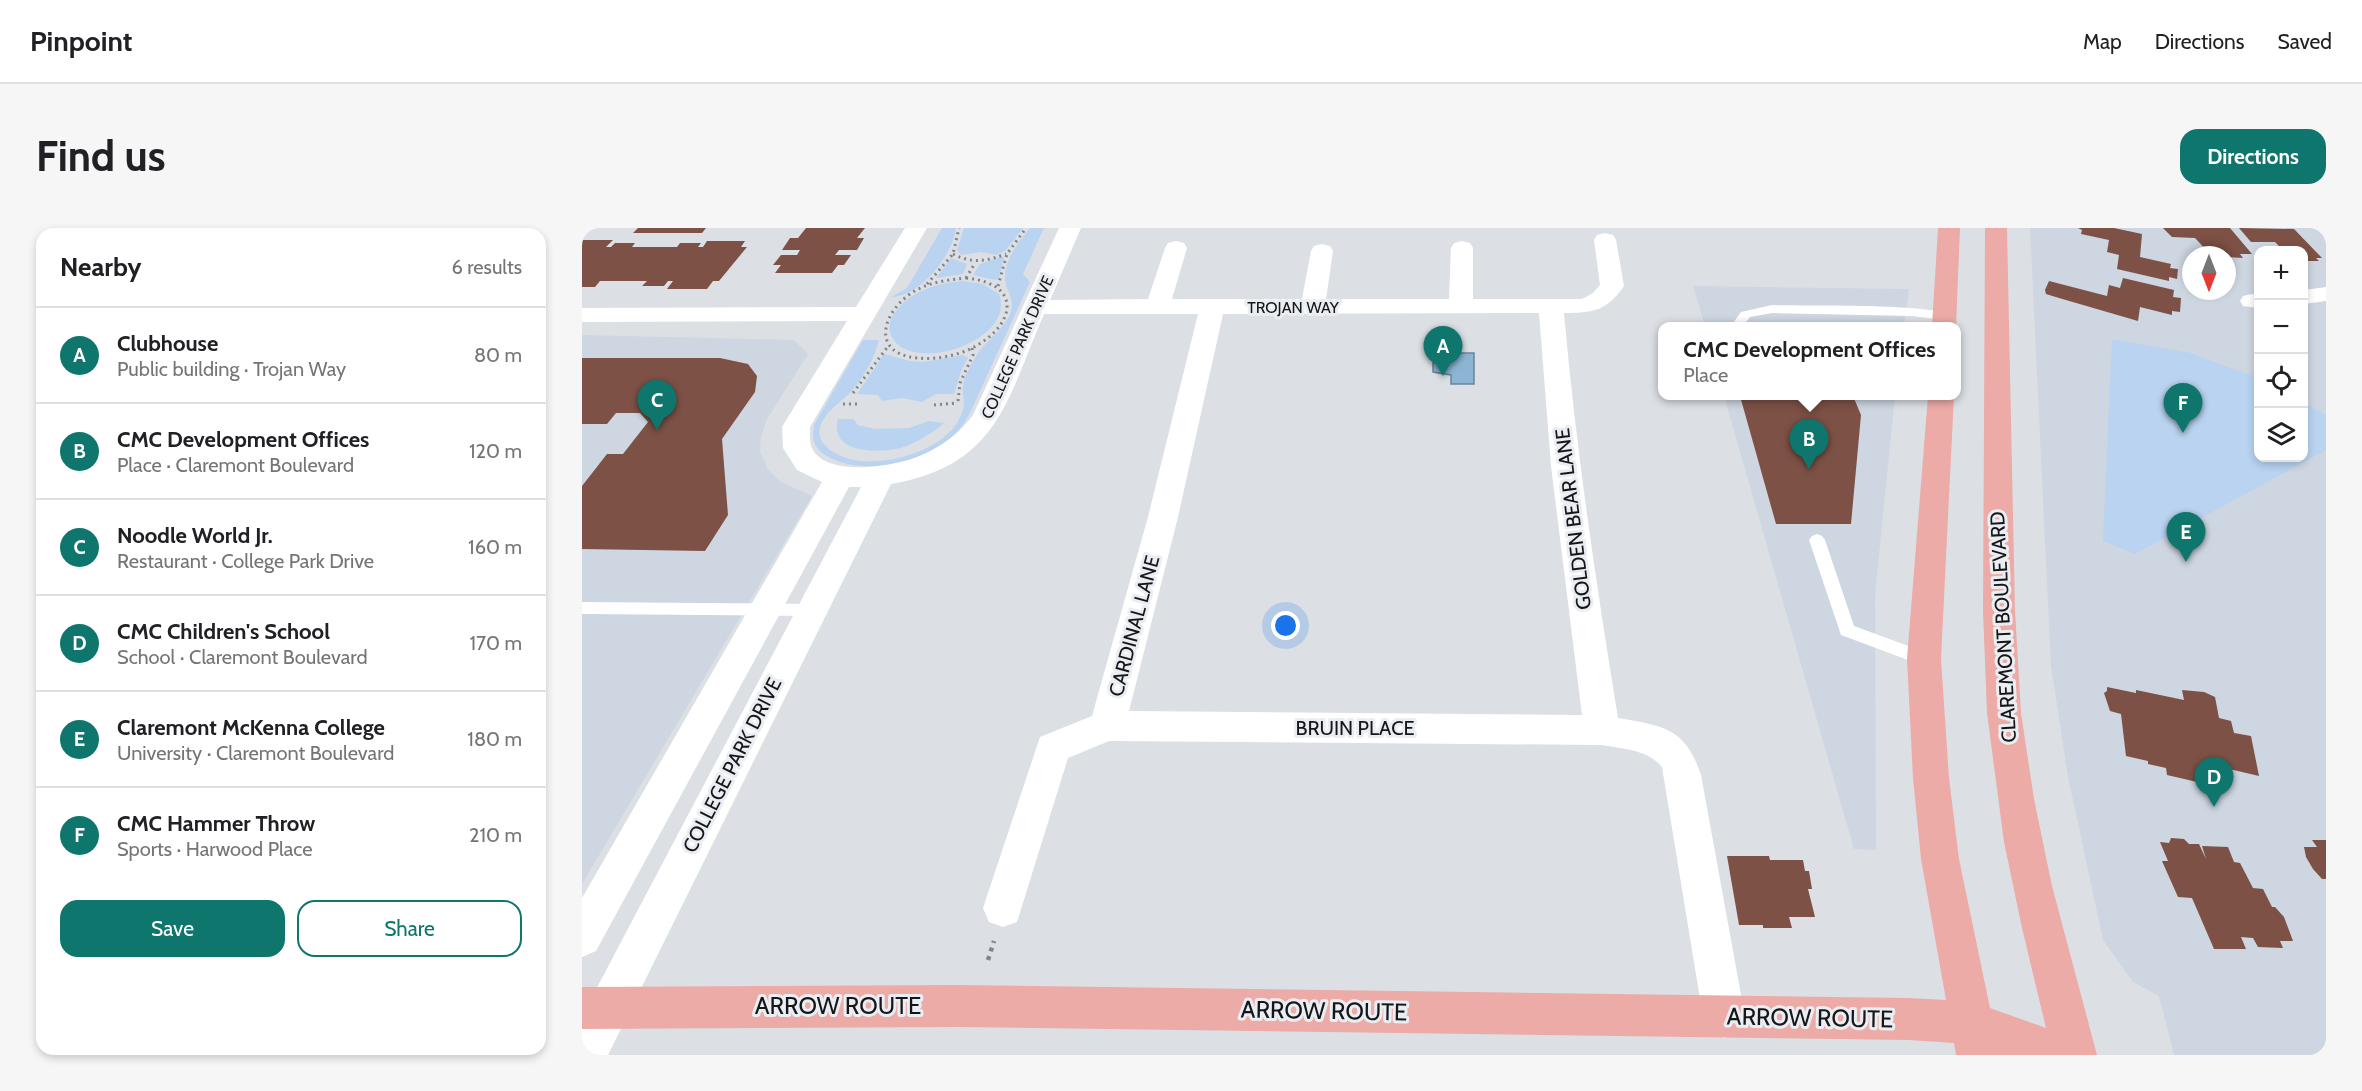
<!DOCTYPE html>
<meta charset="utf-8">
<style>
:root{--surface:#fff;--page:#f6f6f6;--text:#202124;--muted:#757577;--line:#e0e0e0;--accent:#0f766e}
body{margin:0;font-family:Cabin,sans-serif;background:var(--page);color:var(--text)}
.controls{position:absolute;right:18px;top:18px;display:grid;overflow:hidden;border-radius:12px;box-shadow:0 3px 9px #0003}
.controls button{width:54px;height:54px;display:grid;place-items:center;padding:0;border:0;border-bottom:2px solid var(--line);background:var(--surface);color:var(--text);font:30px sans-serif}
.compass{position:absolute;left:1600px;top:18px;width:54px;height:54px;border-radius:50%;background:var(--surface);box-shadow:0 3px 9px #0003;rotate:180deg}
.you{position:absolute;left:704px;top:398px;width:21px;height:21px;margin:-15px;border:4px solid #fff;border-radius:50%;background:#1a73e8;box-shadow:0 0 0 9px #1a73e833}
.badge{display:grid;place-items:center;width:39px;height:39px;border-radius:50%;background:var(--accent);color:#fff;font-size:20px;font-weight:700}
.pin{position:absolute;translate:-50% -50px;filter:drop-shadow(0 2px 3px #0008)}
.pin::after{content:'';position:absolute;top:32px;width:21px;height:18px;background:inherit;clip-path:polygon(0 0,100% 0,50% 100%)}
.popup{position:absolute;left:1076px;top:94px;width:303px;height:78px;box-sizing:border-box;display:grid;place-content:center;border-radius:12px;background:var(--surface);filter:drop-shadow(0 2px 4px #0005);font-size:20px;white-space:nowrap;color:var(--muted)}
.popup b{font-size:22px;color:var(--text)}
.popup::after{content:'';position:absolute;left:50%;top:100%;margin-left:-12px;border:12px solid transparent;border-top-color:var(--surface)}
.list{margin:0;padding:0;list-style:none}
h2{display:flex;justify-content:space-between;align-items:center;height:78px;margin:0;padding:0 24px;font-size:26px}
h2 small{font-size:20px;font-weight:400;color:var(--muted)}
.list li{display:grid;grid-template-columns:39px 1fr auto;gap:18px;align-items:center;box-sizing:border-box;height:96px;padding:0 24px;border-top:2px solid var(--line)}
.list b{display:block;font-size:22px;white-space:nowrap}
.list p{margin:0;font-size:20px;white-space:nowrap;color:var(--muted)}
.list em{font-size:20px;font-style:normal;color:var(--muted)}
.actions{display:flex;gap:12px;padding:18px 24px}
.actions a{flex:1;padding:14px 0;border:2px solid var(--accent);border-radius:18px;text-align:center;font-size:21px;color:var(--accent)}
.actions .main{background:var(--accent);color:#fff}
.icon{flex:none;width:33px;height:33px;fill:none;stroke:currentColor;stroke-width:2;stroke-linecap:round;stroke-linejoin:round}
.map{position:relative;flex:none;width:1744px;height:827px;overflow:hidden;border-radius:18px}
header{display:flex;align-items:center;gap:36px;box-sizing:border-box;height:84px;padding:0 30px;background:var(--surface);border-bottom:2px solid var(--line)}
header strong{font-size:28px}
nav{display:flex;gap:33px;margin-inline-start:auto;font-size:21px}
.intro{display:flex;align-items:center;justify-content:space-between;box-sizing:border-box;height:144px;padding:0 36px}
h1{margin:0;font-size:42px}
.button{padding:15px 27px;border-radius:18px;background:var(--accent);color:#fff;font-size:21px;font-weight:700}
main{display:flex;gap:36px;padding:0 36px}
aside{flex:1;background:var(--surface);border-radius:18px;box-shadow:0 3px 9px #0003}
.map>svg:first-child{display:block}
</style>
<header>
<strong>Pinpoint</strong>
<nav><a>Map</a><a>Directions</a><a>Saved</a></nav>
</header>
<div class="intro"><h1>Find us</h1><a class="button">Directions</a></div>
<main>
<aside>
<h2>Nearby<small>6 results</small></h2>
<ul class="list">
<li><span class="badge">A</span><div><b>Clubhouse</b><p>Public building · Trojan Way</p></div><em>80 m</em></li>
<li><span class="badge">B</span><div><b>CMC Development Offices</b><p>Place · Claremont Boulevard</p></div><em>120 m</em></li>
<li><span class="badge">C</span><div><b>Noodle World Jr.</b><p>Restaurant · College Park Drive</p></div><em>160 m</em></li>
<li><span class="badge">D</span><div><b>CMC Children's School</b><p>School · Claremont Boulevard</p></div><em>170 m</em></li>
<li><span class="badge">E</span><div><b>Claremont McKenna College</b><p>University · Claremont Boulevard</p></div><em>180 m</em></li>
<li><span class="badge">F</span><div><b>CMC Hammer Throw</b><p>Sports · Harwood Place</p></div><em>210 m</em></li>
</ul>
<div class="actions"><a class="main">Save</a><a>Share</a></div>
</aside>
<div class="map">
<svg width="1744" height="827" viewBox="0 0 1744 827">
<rect width="100%" height="100%" fill="#dce0e5"/>
<path fill="#cdd6e1" fill-rule="evenodd" d="M1448 0H1744V827H1592L1577 768 1551 754 1521 712 1486 549 1469 438ZM1676 22H1722V230H1676ZM1609 27H1645V63H1609Z
M1111 58 1327 61 1322 98H1123Z
M0 107 212 112 226 126 185 191 179 208 178 224 186 241 199 254 230 268 0 656Z
M1142 168H1313L1293 367 1294 622 1272 621Z"/>
<path fill="#b9d3f0" d="M360 0H374C371 27 338 69 309 69L325 60Z
M382 0H441L424 22 415 27 399 24 379 27 375 22Z
M448 0H462L441 46 448 54 388 185C384 192 380 199 374 205 343 235 281 250 243 227 231 219 229 209 233 195L281 112H297C293 129 283 147 272 160 264 171 251 177 243 189 224 215 257 231 279 233 314 236 367 220 380 185 384 175 380 169 381 159 382 148 388 139 393 130 403 112 423 102 429 83 432 73 427 66 424 57 419 36 435 15 448 0Z
M418 29H422L417 50 413 52 391 47 398 36Z
M369 30 385 36 381 46 354 50Z
M381 53 401 56 417 66C435 114 326 148 309 107 305 98 309 89 315 82 331 62 356 55 381 53Z
M1530 111 1608 125 1676 150V230H1722V175L1744 187V222L1553 326 1521 313Z
M302 126 328 133 341 134 381 127 386 130 379 143 372 166H354L340 174 320 170 300 173 296 167 275 166Z
M256 191H271L276 197 293 201 327 200 347 193 362 195C350 205 337 213 322 219 299 226 246 226 256 191Z"/>
<path fill="#8cb5d4" stroke="#68859c" stroke-width="1.5" d="M870 125H892V156H869V147L851 144V135L869 133Z"/>
<path fill="#7d5145" d="M56 0H124L120 5H51Z
M224 0H283L275 10H282L275 22H257L253 27H269L262 37H256L250 45H193L199 37H191L199 27H215L218 22H200L208 10H216Z
M1496 0H1532L1560 6 1558 29 1589 36 1588 40 1596 41 1595 51 1587 49V53L1535 41 1537 27 1525 24 1527 12 1499 6 1500 2Z
M1581 0H1648L1670 26H1658L1661 30 1645 29V27L1627 25 1613 10 1590 9Z
M1657 0 1712 1 1740 30H1734L1737 33H1722V22H1701L1693 14H1669Z
M0 12H31L24 19H29L33 15H53L50 19H95L98 15H119L116 19H121L125 13H163L159 19H165L137 53H131L125 61H85L91 53H86L82 58H60L65 53H18L13 59H0Z
M1541 50 1592 62 1591 69 1599 70 1598 84 1590 83V87L1558 79 1556 93 1477 70 1464 66 1463 62 1467 53 1525 68 1527 57 1538 60Z
M0 130H138L166 136 175 148 173 164 140 211 146 287 123 323 0 321V258L25 226H41L66 194 58 185H34L25 196H0Z
M1158 168H1271L1279 187 1269 296H1194Z
M1525 459 1554 465V462L1602 472 1600 462 1622 464 1633 469 1637 490 1649 493 1652 505 1669 508 1677 548 1643 540 1644 555 1627 551 1628 557 1585 547 1584 540 1566 536V533L1544 528 1539 486 1528 483 1522 465 1525 463Z
M1589 610 1602 611 1607 616H1617L1624 631 1620 618 1646 619 1652 634 1658 635 1671 660 1681 661 1690 679H1693L1702 689 1711 713H1698L1701 720 1676 719 1671 710 1659 709 1664 721H1632L1610 670 1596 669 1580 633H1586L1578 614 1587 615Z
M1730 612H1744V651H1740L1731 641 1724 629 1722 619H1735Z
M1145 628H1187L1188 632H1221L1223 643H1227L1230 661H1226L1233 689H1207L1210 700H1181V697H1157Z"/>
<g fill="none" stroke-linecap="round" stroke-linejoin="round">
<path stroke="#828488" stroke-width="3" stroke-dasharray="2 4" stroke-linecap="butt" d="M371 26C390 36 405 33 424 26
M384 50C444 56 432 100 388 121 373 128 352 132 335 130 287 125 301 83 331 64 347 54 366 52 384 50Z
M384 50 393 35
M345 56 371 26 377 0
M416 58 425 26 444 0
M271 165 307 117
M376 173 378 155 391 127 390 120
M261 176H278
M352 177 376 175"/>
<path stroke="#828488" stroke-width="4.5" stroke-dasharray="4 5" stroke-linecap="butt" d="M406 732 412 713"/>
<path fill="#fff" fill-rule="evenodd" d="M1190 77C1217 78 1355 75 1369 88L1363 92 1330 88 1190 85 1168 89 1161 98H1149L1159 84Z
M1235 306 1240 308 1243 312 1272 398 1348 426 1350 431 1348 436 1342 438 1259 407 1227 312 1230 308Z
M0 374 229 376 235 378 237 382 235 386 229 388 0 386Z"/>
<path fill="#fff" fill-rule="evenodd" d="M323 0H345L228 199C228 206 227 216 231 222 247 250 316 238 340 227 360 218 378 205 391 187L477 0H499L468 72 566 71 583 20 586 15 594 13 602 15 605 20 590 71H720L729 23 732 18 740 16 748 18 751 23 744 71H867L869 20 872 15 880 13 888 15 891 20V71H1000L1011 65 1018 57 1012 12 1015 7 1023 5 1031 7 1034 12 1042 58C1025 83 1011 85 982 85 994 221 1014 355 1036 490 1081 498 1103 499 1119 547L1163 789 1157 804 1142 810 1127 804 1121 789 1080 539C1065 521 1041 521 1020 517L527 513 486 530 435 694 421 699 407 694 401 680 458 509 510 488 566 289 616 86H462C424 174 416 237 309 256L26 827H0V788L279 259H267L14 723 0 729V670L240 254 215 242 201 220 200 199 265 93 0 94V80L274 79ZM957 85 969 238 1000 487 547 483 596 289 641 86Z
M1744 59V73L1722 76V62Z
M1670 66H1676V80L1661 78 1658 73 1661 68Z"/>
<path fill="#ecaba6" fill-rule="evenodd" d="M1356 0H1378L1374 99 1350 98Z
M1403 0H1425L1433 383 1439 485 1452 571 1470 658 1515 827H1374L1372 815 1326 812 376 799 0 801V759L376 757 1326 770 1364 772 1339 631 1331 550 1325 431 1346 168H1372L1359 431 1367 550 1377 631 1408 780 1464 800 1440 700 1422 614 1405 485 1401 383Z"/>
</g>
<g text-anchor="middle" stroke-width="6" stroke-linejoin="round" paint-order="stroke">
<g font-size="16" fill="#151618" stroke="#eaedf2">
<text x="711" y="85">TROJAN WAY</text>
<text transform="translate(435 119) rotate(-66)" y="6">COLLEGE PARK DRIVE</text>
</g>
<g font-size="20" fill="#151618" stroke="#eaedf2">
<text transform="translate(991 291) rotate(-97)" y="7">GOLDEN BEAR LANE</text>
<text transform="translate(552 398) rotate(-75)" y="7">CARDINAL LANE</text>
<text transform="translate(1421 399) rotate(-93)" y="7">CLAREMONT BOULEVARD</text>
<text x="773" y="507">BRUIN PLACE</text>
<text transform="translate(150 537) rotate(-63)" y="7">COLLEGE PARK DRIVE</text>
</g>
<g font-size="24" fill="#151618" stroke="#eaedf2">
<text x="256" y="786">ARROW ROUTE</text>
<text transform="translate(742 783) rotate(1)" y="8">ARROW ROUTE</text>
<text transform="translate(1228 790) rotate(1)" y="8">ARROW ROUTE</text>
</g>
</g>
</svg>
<div class="controls">
<button>+</button>
<button>−</button>
<button><svg class="icon" aria-label="locate" viewBox="0 0 24 24"><circle cx="12" cy="12" r="6"/><path d="M12 2v4M12 18v4M2 12h4M18 12h4"/></svg></button>
<button><svg class="icon" aria-label="layers" viewBox="0 0 24 24"><path d="M12 4l9 5-9 5-9-5zM3 14l9 5 9-5"/></svg></button>
</div>
<svg class="compass" viewBox="-18 -18 36 36"><path d="M0-13l5 13h-10z" fill="#e53935"/><path d="M0 13l5-13h-10z" fill="#757577"/></svg>
<div class="you"></div>
<div class="pin badge" style="left:861px;top:148px">A</div>
<div class="pin badge" style="left:1227px;top:241px">B</div>
<div class="popup"><b>CMC Development Offices</b>Place</div>
<div class="pin badge" style="left:75px;top:202px">C</div>
<div class="pin badge" style="left:1632px;top:579px">D</div>
<div class="pin badge" style="left:1604px;top:334px">E</div>
<div class="pin badge" style="left:1601px;top:205px">F</div>
</div>
</main>
